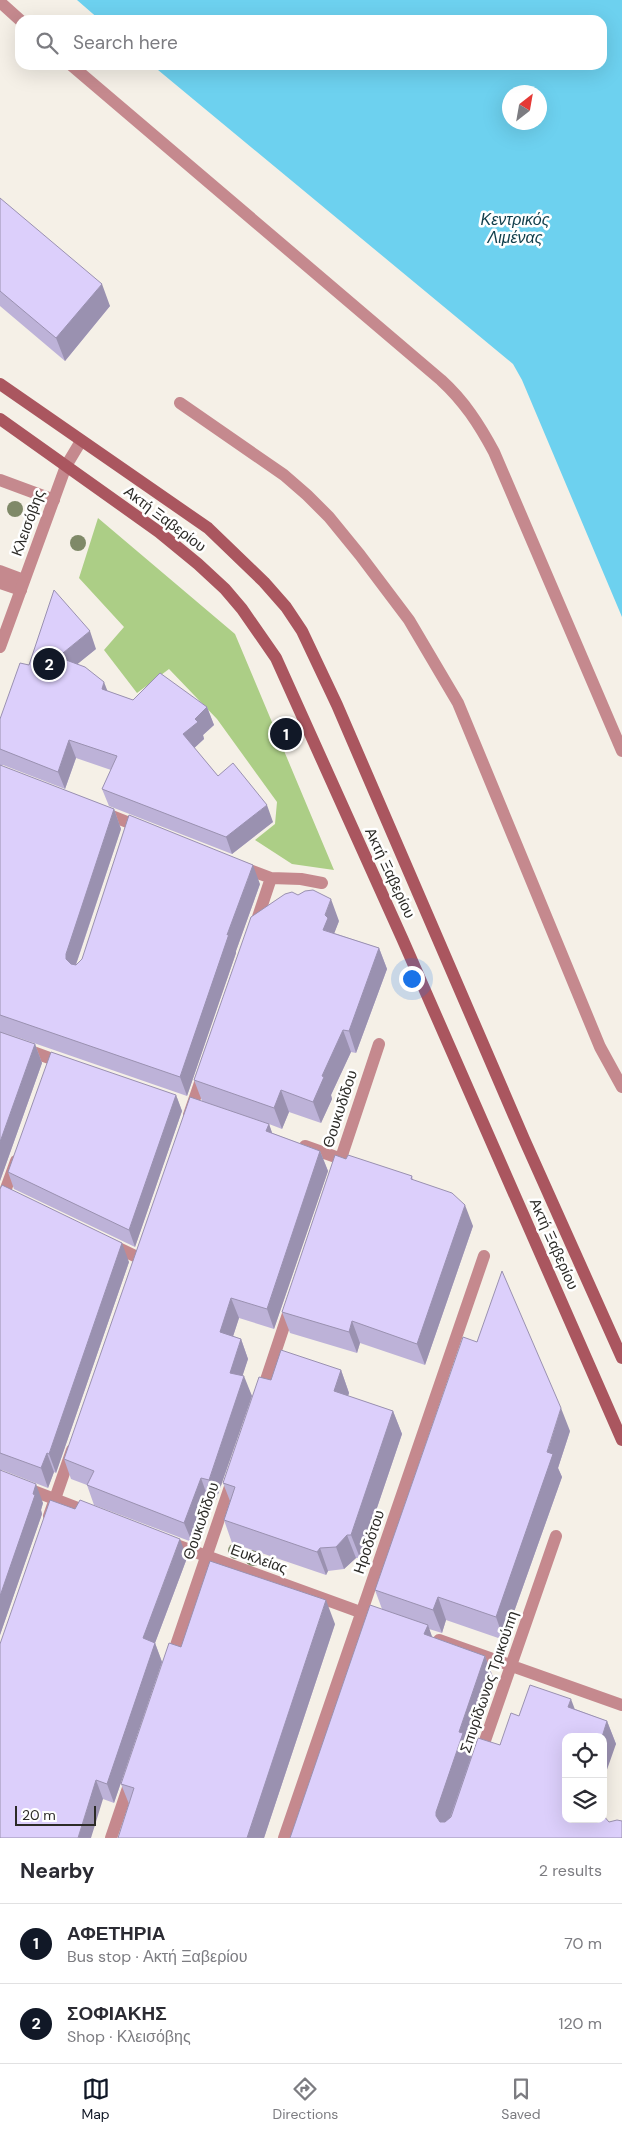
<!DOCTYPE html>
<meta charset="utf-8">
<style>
:root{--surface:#fff;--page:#f7f7f7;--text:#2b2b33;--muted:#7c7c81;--line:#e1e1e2;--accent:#111827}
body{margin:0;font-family:"DM Sans",sans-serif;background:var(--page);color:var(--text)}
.controls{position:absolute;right:15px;bottom:15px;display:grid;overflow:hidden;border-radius:10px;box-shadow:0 5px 20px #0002}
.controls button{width:45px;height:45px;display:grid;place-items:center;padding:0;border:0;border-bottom:1px solid var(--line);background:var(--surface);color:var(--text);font:25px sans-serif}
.compass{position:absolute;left:502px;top:85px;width:45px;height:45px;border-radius:50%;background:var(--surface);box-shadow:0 5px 20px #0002;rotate:31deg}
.scale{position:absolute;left:15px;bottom:12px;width:81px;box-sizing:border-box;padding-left:5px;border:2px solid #2c2b27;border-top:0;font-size:14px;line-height:18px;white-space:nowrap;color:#2c2b27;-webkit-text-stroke:4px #fff;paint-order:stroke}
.you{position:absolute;left:411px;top:978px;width:18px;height:18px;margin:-12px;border:4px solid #fff;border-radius:50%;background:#1a73e8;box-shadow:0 0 0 8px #1a73e833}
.badge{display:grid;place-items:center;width:32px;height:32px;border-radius:50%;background:var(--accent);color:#fff;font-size:16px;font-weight:700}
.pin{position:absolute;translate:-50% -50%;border:2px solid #fff;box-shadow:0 1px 5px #0006}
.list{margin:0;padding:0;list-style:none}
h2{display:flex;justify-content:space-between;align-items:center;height:65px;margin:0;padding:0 20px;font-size:21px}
h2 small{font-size:16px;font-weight:400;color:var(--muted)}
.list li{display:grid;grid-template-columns:32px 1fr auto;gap:15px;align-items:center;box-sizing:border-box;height:80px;padding:0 20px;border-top:1px solid var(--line)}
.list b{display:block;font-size:19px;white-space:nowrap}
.list p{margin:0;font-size:16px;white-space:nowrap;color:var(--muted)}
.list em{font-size:16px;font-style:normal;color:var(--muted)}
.icon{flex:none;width:28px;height:28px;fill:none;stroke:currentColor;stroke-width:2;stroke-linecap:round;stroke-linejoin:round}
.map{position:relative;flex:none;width:622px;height:1838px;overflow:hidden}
.search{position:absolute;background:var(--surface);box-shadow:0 5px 20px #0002;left:15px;right:15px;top:15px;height:55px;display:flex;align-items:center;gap:12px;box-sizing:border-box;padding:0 18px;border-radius:15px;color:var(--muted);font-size:19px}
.sheet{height:225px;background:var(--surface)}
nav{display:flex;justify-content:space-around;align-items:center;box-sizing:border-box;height:70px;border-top:1px solid var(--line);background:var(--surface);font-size:14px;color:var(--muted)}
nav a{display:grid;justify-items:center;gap:2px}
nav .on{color:var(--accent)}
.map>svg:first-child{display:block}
</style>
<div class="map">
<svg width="622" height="1838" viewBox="0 0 622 1838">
<rect width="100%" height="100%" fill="#f5f0e7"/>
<path fill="#acce86" d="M98 518 235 634 334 870 292 864 255 840 275 824 277 802 217 719 169 669 137 693 104 650 124 627 79 578Z"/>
<path fill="#6dd1ef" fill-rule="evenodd" d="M77 0H622V617L522 380 513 364 152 65H602V20H100ZM510 92H540V122H510Z"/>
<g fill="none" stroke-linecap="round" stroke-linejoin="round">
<path stroke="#c5898e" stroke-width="12" d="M0 2 20 20
M71 65 441 380C464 401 479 424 494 452L622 751
M0 571 24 580
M0 583 21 590"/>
<path stroke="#c5898e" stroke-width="12" d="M180 403 284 475 307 495 329 517 360 555 409 620 458 703 600 1047 622 1087
M0 480 54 500
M102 812 142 828
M242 867 271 878 301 879 322 883
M255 926 271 878
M0 1040 63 1063
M189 1115 203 1074
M305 1146 347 1161
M336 1173 379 1044
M0 1205 16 1161
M110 1244 139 1258
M261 1395 291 1305
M0 1478 91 1513
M49 1516 72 1450
M168 1542 382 1620
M439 1640 622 1705
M171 1660 233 1478
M480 1755 556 1536
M111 1838 131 1779
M284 1838 484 1256"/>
<path stroke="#c5898e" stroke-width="12" d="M0 647 66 466 81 441"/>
<path stroke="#aa565f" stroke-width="12" d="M0 384 208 528 264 582 286 607 302 631 337 705 524 1139 622 1358
M0 419 159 532 198 564 225 589 242 609 276 658 402 938 622 1440"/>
</g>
<g fill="#7f8968">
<circle cx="15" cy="509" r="8"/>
<circle cx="78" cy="543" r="8"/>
<circle cx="236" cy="1551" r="8"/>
<circle cx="253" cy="1558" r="8"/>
</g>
<path fill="#bdb2d8" d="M0 198 110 306 65 361 0 306Z
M96 649 77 664 107 691 133 700 207 707 214 725 203 735 204 739 194 748 218 776 273 822 232 854 109 806 102 789 111 770 76 758 65 789 3 765 1 766 114 809 121 829 76 965 260 884 236 951V953L187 1096 2 1032 35 1044 42 1063 0 1181V719L29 665Z
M339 921 334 933 379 948 387 969 356 1053 351 1052 331 1095 332 1099 321 1123 289 1112 282 1129 269 1124 272 1133 320 1151 328 1171 274 1329 239 1318 233 1336 241 1339 248 1359 242 1376 252 1396 216 1500 208 1498 192 1542 94 1505 87 1485 71 1479 64 1459 202 1101 194 1080Z
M176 1095 182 1111 135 1247 14 1189 8 1172Z
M346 1159 412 1176 413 1180 473 1226 425 1365 360 1343 357 1353 290 1333 282 1312Z
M0 1189 129 1262 56 1473 54 1472 48 1488 2 1470 1 1471 43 1503 41 1510 42 1514 0 1635Z
M341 1370 349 1393 348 1396 393 1411 402 1434 360 1558H356L344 1569 328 1571 326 1575 232 1543 224 1520 230 1501 223 1483 271 1380Z
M570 1431 558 1468 562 1477 504 1640 446 1620 442 1633 429 1629 432 1637 485 1656 494 1680 469 1751 471 1757 500 1745 519 1716 575 1709 607 1721 616 1744 566 1819 609 1822 290 1838 382 1609 375 1590Z
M187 1558 155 1643 162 1662 114 1803 103 1799 0 1838Z
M335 1624 264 1838H118L129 1804 121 1784 181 1647Z"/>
<path fill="#9a91b0" d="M102 284 110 306 65 361 56 338Z
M90 631 96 649 64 675 58 657Z
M104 682 111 700 102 689Z
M207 707 214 725 203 735 204 739 190 752 183 734 195 719Z
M69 740 76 758 65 789 58 772Z
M267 805 273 822 232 854 226 837Z
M114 809 121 829 73 973 66 959V954Z
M253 865 260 884 236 951V953L187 1096 180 1077 227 935Z
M331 899 339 921 334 934 323 930 325 915Z
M379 948 387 969 356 1053 349 1031Z
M343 1030 351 1052 331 1095 332 1099 321 1123 313 1102 322 1076Z
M35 1044 42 1063 0 1181V1142Z
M281 1090 289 1112 282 1129 274 1108Z
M176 1095 182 1111 135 1247 129 1230Z
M269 1124 276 1144 266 1131Z
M320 1151 328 1171 274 1329 267 1309Z
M465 1205 473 1226 425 1365 417 1344Z
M122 1243 129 1262 56 1473 49 1454Z
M231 1298 239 1318 228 1352 220 1332Z
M352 1321 360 1343 357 1353 349 1332Z
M241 1339 248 1359 237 1393 230 1373Z
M341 1370 349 1393 342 1414 334 1391Z
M244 1376 252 1396 216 1500 209 1480Z
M561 1408 570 1431 558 1468 562 1477 504 1640 496 1617Z
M393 1411 402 1434 360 1558 351 1535Z
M47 1453 54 1472 48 1488 41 1468Z
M201 1478 208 1498 192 1542 184 1523Z
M36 1484 43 1503 41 1510 42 1514 0 1635V1596Z
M347 1535 356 1558 344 1569 336 1547Z
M180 1539 187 1558 155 1643 162 1662 114 1803 107 1784 143 1638Z
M320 1548 328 1571 326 1575 317 1552Z
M438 1597 446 1620 442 1633 433 1610Z
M326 1600 335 1624 264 1838H247Z
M428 1625 436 1648 424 1634Z
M485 1656 494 1680 469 1751 471 1757 444 1835 436 1816V1812L459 1732Z
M571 1699 580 1723 568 1707Z
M607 1721 616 1744 603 1781V1737H602Z
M96 1780 103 1799 91 1838H78Z"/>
<path fill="#dccffb" stroke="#9a91b0" d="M0 198 102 284 56 338 0 291Z
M54 590 90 631 58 657 85 667 104 682 102 689 133 700 160 673 207 707 195 719 198 722 183 734 218 776 233 763 267 805 226 837 102 789 117 756 69 740 58 772 0 749V719L20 663 29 665Z
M0 765 114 809 66 954V959L71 964 76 965 82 959 129 815 253 865 227 935 229 934 180 1077 0 1015Z
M313 890 331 899 325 915 328 918 323 930 379 948 349 1031 343 1030 322 1076 324 1077 313 1102 281 1090 274 1108 194 1080 251 917 285 894 292 892 298 895 305 891Z
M0 1032 35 1044 0 1142Z
M51 1052 176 1095 129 1230 8 1172Z
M190 1097 269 1124 266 1131 320 1151 267 1309 231 1298 220 1332 241 1339 230 1373 244 1376 209 1480 201 1478 184 1523 87 1485 94 1471 64 1459Z
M335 1155 346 1159 348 1155 412 1176 411 1179 452 1193 465 1205 417 1344 352 1321 349 1332 282 1312Z
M2 1185 122 1243 49 1454 47 1453 41 1468 0 1453V1189Z
M502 1271 561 1408 547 1452 553 1454 496 1617 438 1597 433 1610 375 1590 463 1337 477 1342Z
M281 1350 341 1370 334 1391 393 1411 351 1535H347L336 1547 320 1548 317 1552 224 1520 235 1487 223 1483 259 1377 271 1380Z
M0 1470 36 1484 33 1494 35 1495 0 1596Z
M50 1500 75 1509 80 1500 180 1539 143 1638 155 1643 107 1784 96 1780 78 1838H0V1644Z
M210 1561 326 1600 247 1838H118L134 1788 121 1784 169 1643 181 1647Z
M370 1605 428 1625 424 1634 485 1656 459 1732 463 1733 436 1812V1816L440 1822H445L451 1817 478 1738 500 1745 511 1713 519 1716 530 1685 571 1699 568 1707 607 1721 602 1737H566V1819H603V1815L609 1822 617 1820 622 1821V1838H290Z"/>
<g text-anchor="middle" stroke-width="5" stroke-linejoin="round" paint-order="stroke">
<g font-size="15" fill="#2c2b27" stroke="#fff">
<text transform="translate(165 519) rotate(37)" y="5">Ακτή Ξαβερίου</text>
<text transform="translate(28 523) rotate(-70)" y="5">Κλεισόβης</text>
<text transform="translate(390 873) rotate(65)" y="5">Ακτή Ξαβερίου</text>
<text transform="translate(340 1109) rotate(-72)" y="5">Θουκυδίδου</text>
<text transform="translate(554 1244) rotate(66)" y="5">Ακτή Ξαβερίου</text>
<text transform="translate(201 1521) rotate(-71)" y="5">Θουκυδίδου</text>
<text transform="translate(369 1542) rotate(-71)" y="5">Ηροδότου</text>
<text transform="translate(259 1559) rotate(20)" y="5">Ευκλείας</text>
<text transform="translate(489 1682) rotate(-71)" y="5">Σπυρίδωνος Τρικούπη</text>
</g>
<g font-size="16" font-style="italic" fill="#103e4b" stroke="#fff">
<text x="515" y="225">Κεντρικός<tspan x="515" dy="18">Λιμένας</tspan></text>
</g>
</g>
</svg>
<div class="controls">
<button><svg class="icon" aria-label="locate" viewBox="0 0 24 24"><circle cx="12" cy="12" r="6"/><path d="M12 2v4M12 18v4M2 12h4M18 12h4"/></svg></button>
<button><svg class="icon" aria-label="layers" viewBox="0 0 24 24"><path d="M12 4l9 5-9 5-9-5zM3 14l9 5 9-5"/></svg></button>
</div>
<svg class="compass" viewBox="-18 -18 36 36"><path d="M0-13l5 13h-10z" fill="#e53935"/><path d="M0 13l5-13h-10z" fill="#7c7c81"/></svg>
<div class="scale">20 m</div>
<div class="you"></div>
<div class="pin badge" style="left:286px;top:734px">1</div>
<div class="pin badge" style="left:49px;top:664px">2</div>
<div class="search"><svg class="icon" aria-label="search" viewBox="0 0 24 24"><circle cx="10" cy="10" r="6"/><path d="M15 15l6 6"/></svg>Search here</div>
</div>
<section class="sheet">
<h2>Nearby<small>2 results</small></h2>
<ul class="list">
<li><span class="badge">1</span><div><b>ΑΦΕΤΗΡΙΑ</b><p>Bus stop · Ακτή Ξαβερίου</p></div><em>70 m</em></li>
<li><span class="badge">2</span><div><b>ΣΟΦΙΑΚΗΣ</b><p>Shop · Κλεισόβης</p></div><em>120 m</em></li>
</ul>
</section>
<nav>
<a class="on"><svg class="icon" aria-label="map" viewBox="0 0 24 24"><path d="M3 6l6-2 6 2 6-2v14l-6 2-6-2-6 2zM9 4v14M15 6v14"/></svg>Map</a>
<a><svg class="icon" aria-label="directions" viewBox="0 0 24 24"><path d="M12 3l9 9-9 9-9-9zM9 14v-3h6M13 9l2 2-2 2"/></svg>Directions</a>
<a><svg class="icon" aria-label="saved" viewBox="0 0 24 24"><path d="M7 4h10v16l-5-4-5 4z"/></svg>Saved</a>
</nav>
